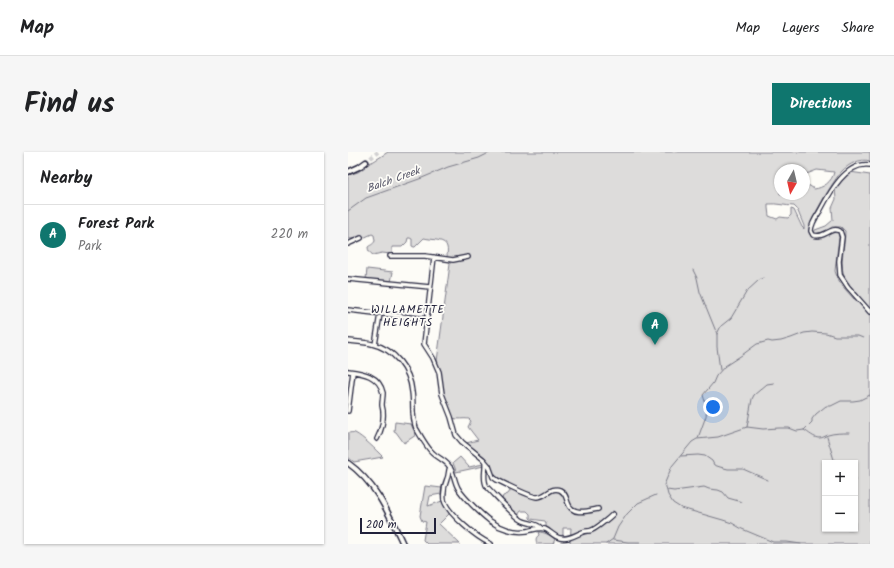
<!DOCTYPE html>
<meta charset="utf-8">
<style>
:root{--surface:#fff;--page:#f6f6f6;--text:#202124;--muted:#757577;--line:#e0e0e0;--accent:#0f766e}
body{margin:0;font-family:Kalam,sans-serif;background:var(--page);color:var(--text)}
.controls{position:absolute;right:12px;bottom:12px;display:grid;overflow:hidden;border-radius:0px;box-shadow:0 1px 3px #0004}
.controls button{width:36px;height:36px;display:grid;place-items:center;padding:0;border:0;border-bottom:1px solid var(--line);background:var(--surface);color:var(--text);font:20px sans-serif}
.compass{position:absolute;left:426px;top:12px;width:36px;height:36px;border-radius:50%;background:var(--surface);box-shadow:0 1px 3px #0004;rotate:188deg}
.scale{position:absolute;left:12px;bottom:10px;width:76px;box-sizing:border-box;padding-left:4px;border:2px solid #22223b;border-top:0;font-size:11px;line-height:14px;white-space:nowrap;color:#22223b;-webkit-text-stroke:3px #fdfcf7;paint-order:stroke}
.you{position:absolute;left:365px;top:255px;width:14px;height:14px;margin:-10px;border:3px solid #fff;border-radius:50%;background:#1a73e8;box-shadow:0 0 0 6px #1a73e833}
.badge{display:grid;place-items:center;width:26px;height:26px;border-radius:50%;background:var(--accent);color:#fff;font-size:13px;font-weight:700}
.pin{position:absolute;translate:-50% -33px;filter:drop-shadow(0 1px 2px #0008)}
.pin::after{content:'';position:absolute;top:21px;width:14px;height:12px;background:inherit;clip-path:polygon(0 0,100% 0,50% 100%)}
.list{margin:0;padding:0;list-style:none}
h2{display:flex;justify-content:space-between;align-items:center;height:52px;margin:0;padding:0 16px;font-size:17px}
h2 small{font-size:13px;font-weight:400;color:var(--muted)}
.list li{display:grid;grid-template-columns:26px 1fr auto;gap:12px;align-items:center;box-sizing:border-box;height:60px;padding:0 16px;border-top:1px solid var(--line)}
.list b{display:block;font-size:15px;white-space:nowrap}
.list p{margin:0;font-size:13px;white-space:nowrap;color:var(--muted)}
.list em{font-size:13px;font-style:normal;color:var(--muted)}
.map{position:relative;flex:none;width:522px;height:392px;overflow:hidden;border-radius:0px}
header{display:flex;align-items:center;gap:24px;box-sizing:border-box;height:56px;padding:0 20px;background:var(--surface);border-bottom:1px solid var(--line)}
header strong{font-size:19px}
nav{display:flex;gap:22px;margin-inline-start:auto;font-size:14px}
.intro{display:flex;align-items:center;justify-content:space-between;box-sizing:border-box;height:96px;padding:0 24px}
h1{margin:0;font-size:28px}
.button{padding:10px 18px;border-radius:0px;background:var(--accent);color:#fff;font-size:14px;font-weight:700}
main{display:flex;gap:24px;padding:0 24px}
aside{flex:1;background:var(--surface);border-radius:0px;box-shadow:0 1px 3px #0004}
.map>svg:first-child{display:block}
</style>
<header>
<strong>Map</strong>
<nav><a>Map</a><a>Layers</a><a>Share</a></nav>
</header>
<div class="intro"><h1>Find us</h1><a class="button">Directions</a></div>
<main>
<aside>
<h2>Nearby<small></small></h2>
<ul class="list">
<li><span class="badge">A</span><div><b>Forest Park</b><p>Park</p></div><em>220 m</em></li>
</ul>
</aside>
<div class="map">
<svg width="522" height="392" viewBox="0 0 522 392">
<rect width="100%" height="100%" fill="#fdfcf7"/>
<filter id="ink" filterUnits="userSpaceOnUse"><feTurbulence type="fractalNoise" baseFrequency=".025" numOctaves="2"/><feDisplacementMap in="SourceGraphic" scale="8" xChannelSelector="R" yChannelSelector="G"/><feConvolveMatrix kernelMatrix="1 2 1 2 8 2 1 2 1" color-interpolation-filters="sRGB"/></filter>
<g filter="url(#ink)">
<path fill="#dddcdb" stroke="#807f8b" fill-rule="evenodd" d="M40 0H522V9C512 6 501 12 494 19 487 26 458 73 461 81 463 85 466 85 469 86L484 80 490 81 491 85 487 119C490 131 499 139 506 147L512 145C508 139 502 134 498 128 490 116 497 93 497 79L493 75H484L477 80 468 82 466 81 467 78 478 74 485 68 484 56 488 47 487 37 502 20 522 23V392H222L223 376H215V383L212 384 198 375V371L197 369 183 367 182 366V362L179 359H173L170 363 154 347 155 344 160 342 162 339 161 332 150 326 145 321 142 314 137 305 118 291 130 288 120 275 123 269 121 267C116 266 109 268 104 266L95 244 89 209 102 112V107L99 105C99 102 100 98 99 95 98 87 83 88 76 86L67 95H66L64 94V87L62 86H60L59 90 54 95H44V101L43 102 34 101 25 103C22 101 20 99 20 95 22 93 25 93 27 89L26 83 24 82 15 86 0 87V23L10 20 17 15 21 11 26 9ZM432 18H456V23L469 18 486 20C484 30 475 36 466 37L462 34 458 33V27L456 24V42H432ZM420 52C429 51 437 54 446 54L449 57 456 74V77L454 75 446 58 443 57V63L440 66 432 65 429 67 421 64 420 56ZM477 311H507V377H477Z
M19 117 45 120 43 130 18 127Z
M47 270 63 272 68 283 56 291 48 280 46 279Z
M0 281C2 281 4 280 7 281 15 285 28 298 35 305L6 310 0 305Z
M112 305 121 315 135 312 136 314 108 320 107 316 105 311Z
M77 334 94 336 93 342 82 344 80 354 94 349 97 355 102 361 91 372 112 392H79L75 388 78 370 74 369 72 364Z
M190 380C197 380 201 383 207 387L205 392H189C188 388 187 386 191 383Z"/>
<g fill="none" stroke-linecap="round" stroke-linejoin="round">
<path stroke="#787885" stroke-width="1" d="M0 59 18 46 74 26 100 15 131 6 143 0
M345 118 349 126 352 140 369 182V195L372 218
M369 182 373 174 383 166 399 139 411 128 415 126
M399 275 404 247 406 243 419 232 426 231
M456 278C461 281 466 286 471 286 475 286 477 284 480 283 486 281 494 281 501 281
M479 285 487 311
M350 286 358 264 359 256 355 243 365 231 368 224 377 214 394 203 409 192 413 191 420 189 424 190 433 189 443 186 456 181 464 180 478 181 487 184H510L515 186
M333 304 350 303 357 304 364 309 366 313 372 315 380 317H395L420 328
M317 331 320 343 325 351 333 356 375 368 384 371 394 377 425 390H439L453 392
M316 333 324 314 344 290 349 287 370 285 399 275 415 277 431 276H441L449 279 456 278 464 270V267L468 262 478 254H483L493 249H505L512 248 522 243
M319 338 326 339 356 335 361 337 370 338 375 340 380 346 394 350
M265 388 280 390H292
M258 392 265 387 270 375 279 362 290 351 308 343"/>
<path stroke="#d1d0d1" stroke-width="4" stroke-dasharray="4 2" stroke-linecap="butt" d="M18 10 30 0"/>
<g stroke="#22223b" stroke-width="6">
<path id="minor" d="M522 13C498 9 481 42 472 59 468 65 463 72 463 79L465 83C477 87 482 74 492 79L494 85 491 109 492 123 500 135 522 160
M0 92 13 86
M42 104H77L105 108 120 105
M86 105 76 192 85 206 91 220 94 242 103 265 108 283 114 290 135 307 141 314 145 325 149 328C157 332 183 345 189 345 198 345 203 334 212 338 218 341 218 346 220 351 224 364 240 359 250 357
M0 127 82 135
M0 158 79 167
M0 189C8 190 16 190 24 192 46 197 62 217 64 240 66 252 63 264 68 276 72 283 79 296 85 301 90 306 97 308 101 314 106 320 106 329 110 336 115 345 134 363 142 369 152 376 166 381 179 379 185 378 191 375 197 377 202 379 206 385 212 386 221 388 227 383 235 380 238 378 241 380 244 378 249 376 261 366 265 362
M27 193 32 162
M0 219C15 221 31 223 35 241 35 245 34 249 34 253 34 255 35 257 35 259 36 269 33 279 29 287
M0 259 5 220
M137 310C138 319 134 327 139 335 150 346 160 358 172 367 178 372 187 370 193 376
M102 315C100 319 101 323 99 327 96 334 95 340 96 348 100 362 129 386 143 392"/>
</g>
<g stroke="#22223b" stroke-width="7">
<path id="major" d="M0 20 11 15 18 10
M0 311C28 331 41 362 55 392"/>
</g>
<use href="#minor" stroke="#fdfcf7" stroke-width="3.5"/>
<use href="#major" stroke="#fdfcf7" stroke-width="4"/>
</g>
</g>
<g text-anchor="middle" stroke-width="3.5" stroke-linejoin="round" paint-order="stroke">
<g font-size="11" font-style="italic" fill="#545466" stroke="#fdfcf7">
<text transform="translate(45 27) rotate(-20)" y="4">Balch Creek</text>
</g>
<g font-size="11" letter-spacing="1" fill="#22223b" stroke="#fdfcf7">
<text x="60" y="161">WILLAMETTE<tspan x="60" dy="13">HEIGHTS</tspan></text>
</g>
</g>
</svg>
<div class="controls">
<button>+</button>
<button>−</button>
</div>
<svg class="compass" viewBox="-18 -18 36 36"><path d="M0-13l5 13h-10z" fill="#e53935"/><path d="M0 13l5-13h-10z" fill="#757577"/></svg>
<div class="scale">200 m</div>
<div class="you"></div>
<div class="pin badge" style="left:307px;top:193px">A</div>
</div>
</main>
